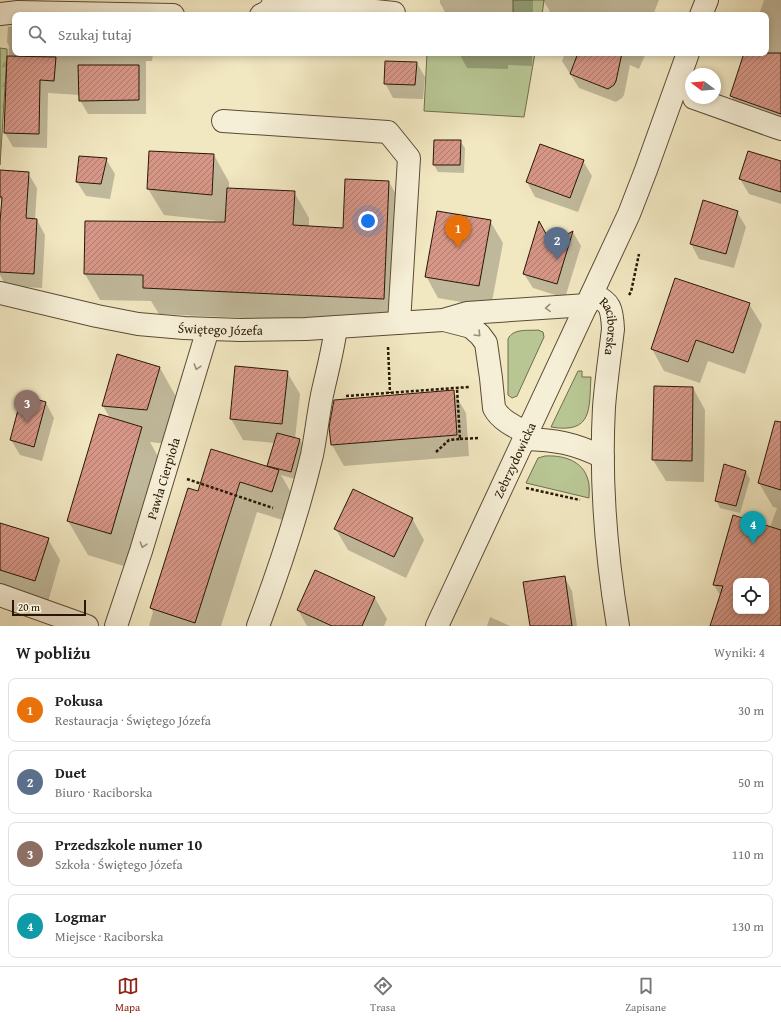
<!DOCTYPE html>
<html lang="pl">
<meta charset="utf-8">
<style>
:root{--surface:#fff;--page:#f6f6f6;--text:#202124;--muted:#757577;--line:#e0e0e0;--accent:#8f2418}
body{margin:0;font-family:"Gentium Book Plus",serif;background:var(--page);color:var(--text)}
.controls{position:absolute;right:12px;bottom:12px;display:grid;overflow:hidden;border-radius:8px;box-shadow:0 2px 6px #0003}
.controls button{width:36px;height:36px;display:grid;place-items:center;padding:0;border:0;border-bottom:1px solid var(--line);background:var(--surface);color:var(--text);font:20px sans-serif}
.compass{position:absolute;left:685px;top:68px;width:36px;height:36px;border-radius:50%;background:var(--surface);box-shadow:0 2px 6px #0003;rotate:286deg}
.scale{position:absolute;left:12px;bottom:10px;width:74px;box-sizing:border-box;padding-left:4px;border:2px solid #281704;border-top:0;font-size:11px;line-height:14px;white-space:nowrap;color:#281704;-webkit-text-stroke:3px #f6efd7;paint-order:stroke}
.you{position:absolute;left:368px;top:221px;width:14px;height:14px;margin:-10px;border:3px solid #fff;border-radius:50%;background:#1a73e8;box-shadow:0 0 0 6px #1a73e833}
.badge{display:grid;place-items:center;width:26px;height:26px;border-radius:50%;background:var(--accent);color:#fff;font-size:13px;font-weight:700}
.pin{position:absolute;translate:-50% -33px;filter:drop-shadow(0 1px 2px #0008)}
.pin::after{content:'';position:absolute;top:21px;width:14px;height:12px;background:inherit;clip-path:polygon(0 0,100% 0,50% 100%)}
.list{margin:0;padding:0;list-style:none}
h2{display:flex;justify-content:space-between;align-items:center;height:52px;margin:0;padding:0 16px;font-size:17px}
h2 small{font-size:13px;font-weight:400;color:var(--muted)}
.list li{display:grid;grid-template-columns:26px 1fr auto;gap:12px;align-items:center;box-sizing:border-box;height:64px;margin:0 8px 8px;padding:0 8px;border:1px solid var(--line);border-radius:8px}
.list b{display:block;font-size:15px;white-space:nowrap}
.list p{margin:0;font-size:13px;white-space:nowrap;color:var(--muted)}
.list em{font-size:13px;font-style:normal;color:var(--muted)}
.icon{flex:none;width:22px;height:22px;fill:none;stroke:currentColor;stroke-width:2;stroke-linecap:round;stroke-linejoin:round}
.map{position:relative;flex:none;width:781px;height:626px;overflow:hidden}
.search{position:absolute;background:var(--surface);box-shadow:0 2px 6px #0003;left:12px;right:12px;top:12px;height:44px;display:flex;align-items:center;gap:10px;box-sizing:border-box;padding:0 14px;border-radius:8px;color:var(--muted);font-size:15px}
.sheet{height:340px;background:var(--surface)}
nav{display:flex;justify-content:space-around;align-items:center;box-sizing:border-box;height:56px;border-top:1px solid var(--line);background:var(--surface);font-size:11px;color:var(--muted)}
nav a{display:grid;justify-items:center;gap:2px}
nav .on{color:var(--accent)}
.map>svg:first-child{display:block}
</style>
<div class="map">
<svg width="781" height="626" viewBox="0 0 781 626">
<defs>
<pattern id="forest-firs" width="22" height="20" patternUnits="userSpaceOnUse"><rect width="22" height="20" fill="#b8c694"/><path d="M5 1l3.5 6h-7zM16 11l3.5 6h-7z" fill="#9ea97e"/></pattern>
<pattern id="building-hatch" width="6" height="6" patternUnits="userSpaceOnUse"><rect width="6" height="6" fill="#d79788"/><path d="M-1 1l2-2M0 6l6-6M5 7l2-2" fill="none" stroke="#ae7a6d"/></pattern>
</defs>
<rect width="100%" height="100%" fill="#f1e7c1"/>
<filter id="stains"><feTurbulence type="fractalNoise" baseFrequency=".005" numOctaves="4"/><feColorMatrix values="0 0 0 0 .2 0 0 0 0 .09 0 0 0 0 .02 0 0 0 .5 -.17"/></filter>
<radialGradient id="worn" r=".72"><stop offset=".6" stop-color="#630" stop-opacity="0"/><stop offset="1" stop-color="#630" stop-opacity=".3"/></radialGradient>
<path fill="#b8c694" stroke="#706e4c" d="M513 0H544L542 15H513Z
M427 53H535L524 117 424 111Z
M538 330 543 332 544 337 517 396 512 398 508 395V339C513 328 528 331 538 330Z
M578 371H582V377H591C589 409 593 434 551 427Z
M545 456C562 455 583 460 588 480 590 485 589 493 589 498L526 483 538 458Z"/>
<path fill="url(#forest-firs)" stroke="#706e4c" d="M0 48 7 49V56L0 165Z"/>
<path fill="#0003" fill-rule="evenodd" d="M440 0H533V15H445V12L440 3Z
M543 0H659L653 15H552Z
M764 0H781V130L743 117 731 96 745 53H766V15H759Z
M15 26V53H153L152 61H146V114H88L80 100V95L48 93 47 148 13 147 5 133 9 46 7 42 8 27Z
M459 53H532V66L508 65V69L467 68Z
M565 53H646L639 69 630 65 624 95 622 98 616 102 579 88 562 61Z
M417 63 425 77 423 99 393 98 385 83Z
M460 141 465 148 464 173 438 172 434 165Z
M214 155 229 182V189L294 192 309 218V227L344 229 389 182 404 208 398 325 159 314 151 301 100 300 85 274 86 222 228 223V222L164 215 148 189Z
M106 159 115 174 110 199 86 196 77 182Z
M583 161 592 176 578 212 535 197 527 182Z
M781 162V204L749 194 740 179Z
M28 173 37 188 35 220H37L45 235 42 288 6 286 0 275V237L2 202 0 198V185Z
M737 212 746 227 734 268 699 259 691 244Z
M490 221 503 243 491 307 438 298 426 276Z
M573 232 581 246 565 298 533 288 524 274 551 244Z
M749 304 762 325 745 374 708 361 700 383 664 371 652 349Z
M160 368 179 402 167 444 150 442 161 462 130 568 88 555 68 521 110 418 103 406Z
M287 372 300 394 295 439 300 440 304 447 295 479 281 475 296 501 289 522 257 512 221 626H149L153 612 151 608 199 492 270 468 268 465 275 443 243 440 231 419Z
M693 388 705 410 704 482 666 481 653 460Z
M453 391 466 413 469 456 344 466 332 445Z
M46 403 54 418 42 461 20 455 11 440Z
M768 449 781 452V626H711L721 597 714 585 733 516 770 527 777 508 773 507 759 483ZM736 581H766V611H736Z
M746 472 750 479 740 513 720 508 716 500Z
M412 518 424 540 406 578 348 550 335 528Z
M0 524 48 539 60 560 48 602 0 587Z
M565 578 572 591 577 626H531Z
M375 598 387 619 384 626H307L298 610Z
M490 617 510 626H487Z"/>
<path fill="url(#building-hatch)" stroke="#281704" fill-rule="evenodd" d="M578 53H622L616 81 614 85 608 89 570 74Z
M744 53H781V114L730 96Z
M7 56 56 57 54 81 40 80 39 134 4 133Z
M385 61 417 62 415 85 384 84Z
M78 65H139V100L79 101Z
M434 140H461L460 165H433Z
M540 144 584 160 570 198 526 182Z
M149 151 214 154 212 195 147 189Z
M748 151 781 161V192L739 179Z
M79 156 107 158 101 184 76 182Z
M0 170 29 172 26 218 37 219 34 274 0 272V222L2 197H0Z
M345 179 389 181 384 299 143 288V275L84 274 85 221 225 222 227 188 295 191 293 225 343 228Z
M703 200 738 211 726 254 690 244Z
M437 211 491 220 479 286 425 277Z
M539 221 551 243 573 231 557 284 523 274Z
M675 278 750 303 733 353 696 340 688 362 651 349Z
M117 354 160 367 147 410 102 406Z
M235 366 288 371 282 424 230 419Z
M654 386 693 387 692 461 652 460Z
M454 390 457 435 331 445 329 427 334 400Z
M22 395 46 402 34 447 10 440Z
M99 414 142 427 111 534 67 521Z
M775 421 781 422V490L758 483Z
M277 433 300 439 291 472 267 466Z
M211 449 279 470 272 492 240 482 195 623 150 608 188 488 198 491Z
M724 464 746 471 736 506 715 501Z
M353 489 413 518 394 557 334 529Z
M733 515 781 530V626H710L723 586 713 585ZM736 581H766V611H736Z
M0 523 49 538 35 581 0 570Z
M315 570 375 597 362 626H332L297 610Z
M565 576 572 626H530L523 582Z"/>
<g fill="none" stroke-linecap="round" stroke-linejoin="round">
<g stroke="#5a4b33" stroke-width="24">
<g id="minor">
<path d="M274 0 394 13"/>
<path d="M0 14 18 12 173 15"/>
<path d="M261 15C269 12 272 8 274 0"/>
<path d="M701 15 707 0"/>
<path d="M694 98 781 129"/>
<path d="M223 121 388 132 409 158 399 323"/>
<path id="s1" d="M0 293 97 316 138 324 184 328 240 330 306 329 443 320 467 313 587 305"/>
<path id="s2" d="M592 294C611 302 612 309 613 329 610 355 606 381 604 407 600 480 606 554 618 626"/>
<path d="M444 320 471 327 480 335 486 343 491 378 494 408C500 420 515 427 527 433"/>
<path d="M524 439C557 440 573 443 603 457"/>
<path d="M0 595 87 626"/>
<path id="s3" d="M116 626 141 551 208 329"/>
<path d="M258 626C279 570 298 513 312 455 316 435 318 415 322 395 327 372 333 351 336 327"/>
<path id="s4" d="M437 626 629 214 646 170 688 53"/>
</g>
</g>
<path stroke="#281704" stroke-width="2.5" stroke-dasharray="3 2" stroke-linecap="butt" d="M629 295 631 292 639 254
M388 347 390 393
M346 396 469 387
M460 439 478 438
M436 452 449 440 460 439 457 388
M187 479 273 508
M526 488 580 500"/>
<use href="#minor" stroke="#f6efd7" stroke-width="22"/>
</g>
<defs><path id="oneway-chevron" d="M-2-3.5L2.5 0L-2 3.5" fill="none" stroke-width="1.6" stroke-linecap="round" stroke-linejoin="round"/></defs>
<g stroke="#998e78">
<use href="#oneway-chevron" transform="translate(548 308) rotate(176)"/>
<use href="#oneway-chevron" transform="translate(478 334) rotate(46)"/>
<use href="#oneway-chevron" transform="translate(197 367) rotate(107)"/>
<use href="#oneway-chevron" transform="translate(143 545) rotate(107)"/>
</g>
<g text-anchor="middle" stroke-width="3.5" stroke-linejoin="round" paint-order="stroke">
<g font-size="13" fill="#281704" stroke="#f6efd7">
<text dy="5" stroke="none"><textPath href="#s1" startOffset="224">Świętego Józefa</textPath></text>
<text dy="5" stroke="none"><textPath href="#s2" startOffset="41">Raciborska</textPath></text>
<text dy="5" stroke="none"><textPath href="#s4" startOffset="183">Zebrzydowicka</textPath></text>
<text dy="5" stroke="none"><textPath href="#s3" startOffset="155">Pawła Cierpioła</textPath></text>
</g>
</g>
<rect width="100%" height="100%" filter="url(#stains)"/>
<rect width="100%" height="100%" fill="url(#worn)"/>
</svg>
<div class="controls">
<button><svg class="icon" aria-label="locate" viewBox="0 0 24 24"><circle cx="12" cy="12" r="6"/><path d="M12 2v4M12 18v4M2 12h4M18 12h4"/></svg></button>
</div>
<svg class="compass" viewBox="-18 -18 36 36"><path d="M0-13l5 13h-10z" fill="#e53935"/><path d="M0 13l5-13h-10z" fill="#757577"/></svg>
<div class="scale">20 m</div>
<div class="you"></div>
<div class="pin badge" style="left:458px;top:248px;background:#e8710a">1</div>
<div class="pin badge" style="left:557px;top:260px;background:#5c6f8a">2</div>
<div class="pin badge" style="left:27px;top:423px;background:#8d6e63">3</div>
<div class="pin badge" style="left:753px;top:544px;background:#0f9aa8">4</div>
<div class="search"><svg class="icon" aria-label="search" viewBox="0 0 24 24"><circle cx="10" cy="10" r="6"/><path d="M15 15l6 6"/></svg>Szukaj tutaj</div>
</div>
<section class="sheet">
<h2>W pobliżu<small>Wyniki: 4</small></h2>
<ul class="list">
<li><span class="badge" style="background:#e8710a">1</span><div><b>Pokusa</b><p>Restauracja · Świętego Józefa</p></div><em>30 m</em></li>
<li><span class="badge" style="background:#5c6f8a">2</span><div><b>Duet</b><p>Biuro · Raciborska</p></div><em>50 m</em></li>
<li><span class="badge" style="background:#8d6e63">3</span><div><b>Przedszkole numer 10</b><p>Szkoła · Świętego Józefa</p></div><em>110 m</em></li>
<li><span class="badge" style="background:#0f9aa8">4</span><div><b>Logmar</b><p>Miejsce · Raciborska</p></div><em>130 m</em></li>
</ul>
</section>
<nav>
<a class="on"><svg class="icon" aria-label="map" viewBox="0 0 24 24"><path d="M3 6l6-2 6 2 6-2v14l-6 2-6-2-6 2zM9 4v14M15 6v14"/></svg>Mapa</a>
<a><svg class="icon" aria-label="directions" viewBox="0 0 24 24"><path d="M12 3l9 9-9 9-9-9zM9 14v-3h6M13 9l2 2-2 2"/></svg>Trasa</a>
<a><svg class="icon" aria-label="saved" viewBox="0 0 24 24"><path d="M7 4h10v16l-5-4-5 4z"/></svg>Zapisane</a>
</nav>
